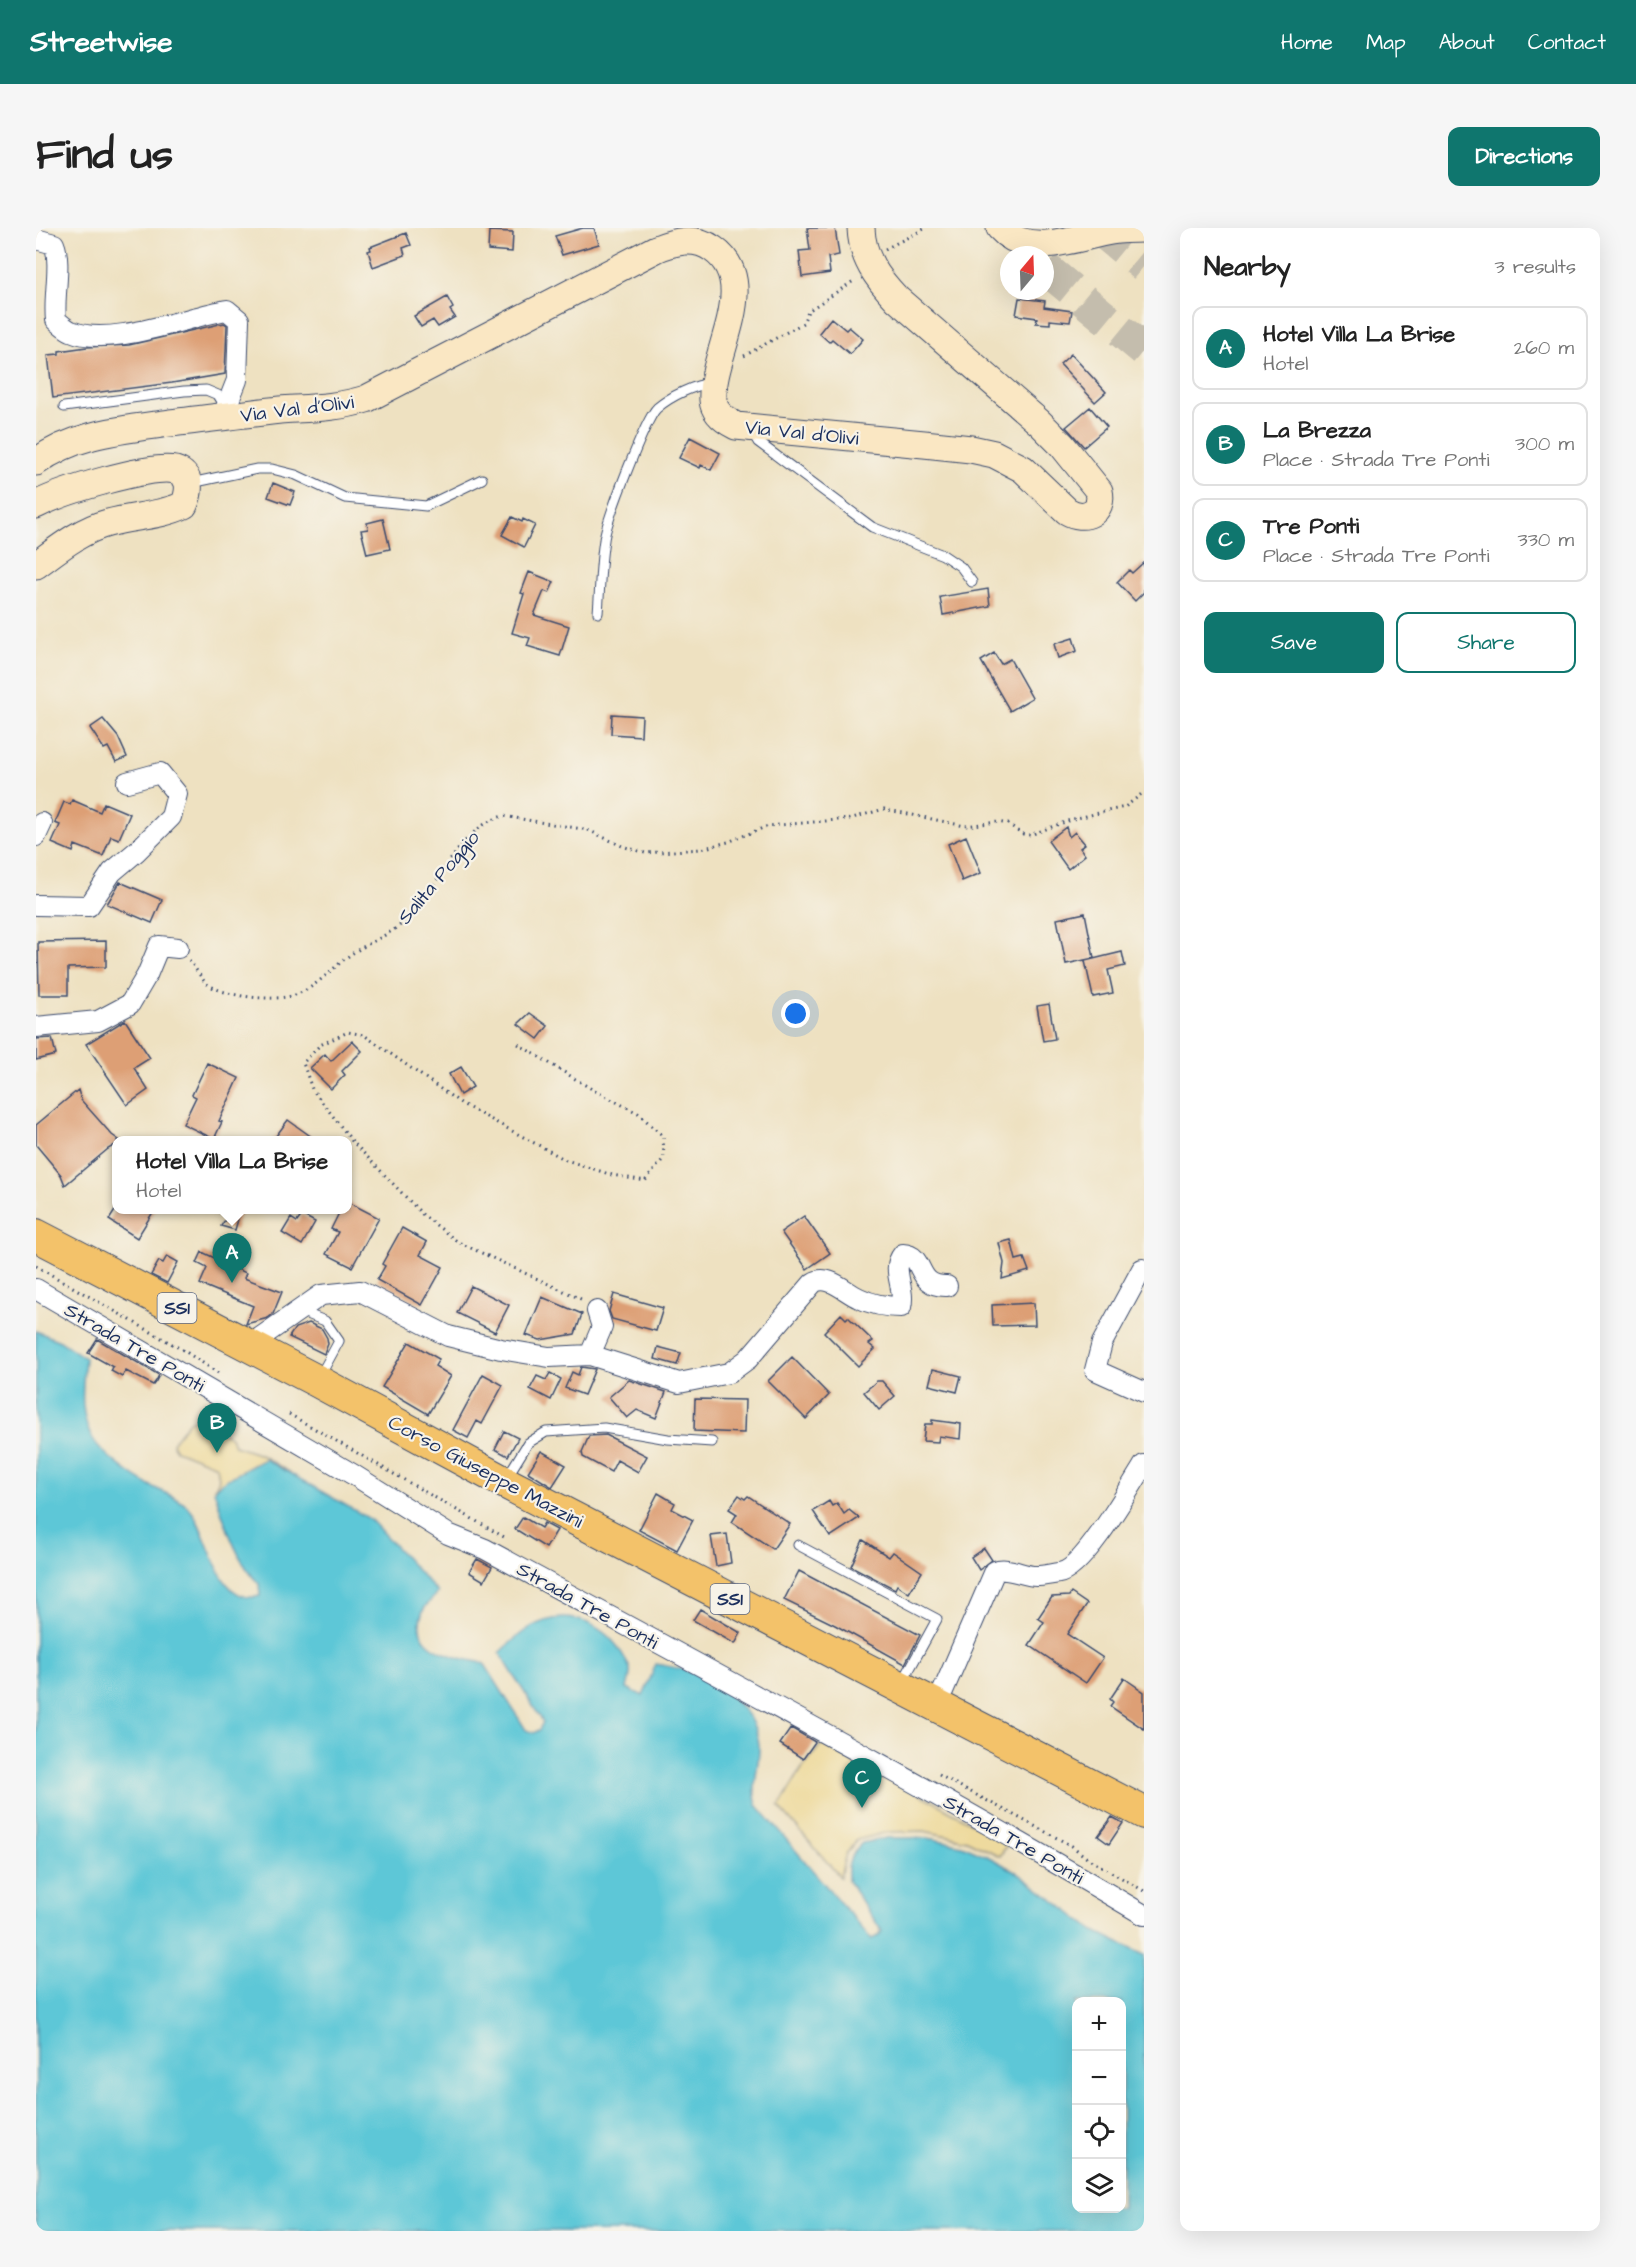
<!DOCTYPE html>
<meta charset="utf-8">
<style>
:root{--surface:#fff;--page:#f6f6f6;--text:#222;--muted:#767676;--line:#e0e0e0;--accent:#0f766e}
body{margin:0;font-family:"Architects Daughter",sans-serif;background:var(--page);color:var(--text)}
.controls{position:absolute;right:18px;bottom:18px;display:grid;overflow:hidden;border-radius:12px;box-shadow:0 6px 24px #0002}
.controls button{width:54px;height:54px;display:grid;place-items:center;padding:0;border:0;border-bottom:2px solid var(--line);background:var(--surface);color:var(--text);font:30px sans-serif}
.compass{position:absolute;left:964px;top:18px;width:54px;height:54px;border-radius:50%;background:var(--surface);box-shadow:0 6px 24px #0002;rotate:19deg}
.you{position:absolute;left:760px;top:786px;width:21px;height:21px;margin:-15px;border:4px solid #fff;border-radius:50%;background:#1a73e8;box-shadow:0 0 0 9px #1a73e833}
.badge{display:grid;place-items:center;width:39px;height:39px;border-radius:50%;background:var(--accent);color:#fff;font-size:20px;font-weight:700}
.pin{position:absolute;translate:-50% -50px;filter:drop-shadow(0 2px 3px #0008)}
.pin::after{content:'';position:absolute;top:32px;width:21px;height:18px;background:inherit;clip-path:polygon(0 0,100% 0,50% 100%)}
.popup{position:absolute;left:76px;top:908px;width:240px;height:78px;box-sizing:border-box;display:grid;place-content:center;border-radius:12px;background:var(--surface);filter:drop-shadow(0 2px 4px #0005);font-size:20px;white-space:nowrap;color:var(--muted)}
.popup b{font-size:22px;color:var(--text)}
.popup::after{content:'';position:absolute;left:50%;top:100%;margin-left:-12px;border:12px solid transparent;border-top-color:var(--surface)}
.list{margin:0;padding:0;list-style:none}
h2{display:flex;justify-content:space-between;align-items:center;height:78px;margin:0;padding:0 24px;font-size:26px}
h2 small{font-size:20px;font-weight:400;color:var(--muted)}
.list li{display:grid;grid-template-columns:39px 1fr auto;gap:18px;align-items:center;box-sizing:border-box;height:84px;margin:0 12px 12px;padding:0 12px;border:2px solid var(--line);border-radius:12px}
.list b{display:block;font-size:22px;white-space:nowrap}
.list p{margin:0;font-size:20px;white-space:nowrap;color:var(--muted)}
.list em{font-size:20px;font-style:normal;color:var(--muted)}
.actions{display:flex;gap:12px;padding:18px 24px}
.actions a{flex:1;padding:14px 0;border:2px solid var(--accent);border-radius:12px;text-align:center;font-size:21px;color:var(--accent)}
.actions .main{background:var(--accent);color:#fff}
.icon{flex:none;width:33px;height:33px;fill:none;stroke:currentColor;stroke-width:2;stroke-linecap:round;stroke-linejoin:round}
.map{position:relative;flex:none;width:1108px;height:2003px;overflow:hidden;border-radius:12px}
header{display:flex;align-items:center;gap:36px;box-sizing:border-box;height:84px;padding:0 30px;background:var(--accent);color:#fff}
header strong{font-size:28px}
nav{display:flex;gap:33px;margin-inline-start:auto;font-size:21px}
.intro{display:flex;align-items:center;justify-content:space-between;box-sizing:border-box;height:144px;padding:0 36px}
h1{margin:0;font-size:42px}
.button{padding:15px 27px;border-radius:12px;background:var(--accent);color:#fff;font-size:21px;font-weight:700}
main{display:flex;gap:36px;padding:0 36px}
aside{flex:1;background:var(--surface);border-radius:12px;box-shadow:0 6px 24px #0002}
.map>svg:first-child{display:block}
</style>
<header>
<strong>Streetwise</strong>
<nav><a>Home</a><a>Map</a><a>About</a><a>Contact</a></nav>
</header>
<div class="intro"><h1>Find us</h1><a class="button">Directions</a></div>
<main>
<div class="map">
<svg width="1108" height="2003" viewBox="0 0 1108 2003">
<rect width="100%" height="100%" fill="#f7f3e8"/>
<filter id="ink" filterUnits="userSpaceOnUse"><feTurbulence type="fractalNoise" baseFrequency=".0167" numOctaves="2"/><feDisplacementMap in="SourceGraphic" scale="12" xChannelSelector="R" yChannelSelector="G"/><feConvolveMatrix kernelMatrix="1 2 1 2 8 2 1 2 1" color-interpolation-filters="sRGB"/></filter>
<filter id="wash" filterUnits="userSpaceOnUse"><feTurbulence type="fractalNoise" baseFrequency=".008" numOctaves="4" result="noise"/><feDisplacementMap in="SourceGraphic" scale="24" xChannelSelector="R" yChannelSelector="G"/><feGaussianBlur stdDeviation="1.35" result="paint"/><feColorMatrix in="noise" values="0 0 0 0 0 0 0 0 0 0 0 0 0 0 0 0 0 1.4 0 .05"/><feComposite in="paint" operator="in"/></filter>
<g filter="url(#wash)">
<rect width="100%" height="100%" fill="#eee1c1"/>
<path fill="#eeda9e" stroke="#84847e" stroke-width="1.5" d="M163 1189 173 1194 172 1197 195 1209 198 1218 225 1227 255 1245 228 1231 188 1253 178 1262 183 1251 181 1238 140 1222 136 1215 153 1193Z
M788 1513 972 1615 964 1628 931 1612 888 1603 852 1604 821 1612 810 1625 804 1649 743 1579 765 1542Z"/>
<path fill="#5dc7d7" stroke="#3c7b9a" stroke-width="1.5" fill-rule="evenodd" d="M0 1103 24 1113 49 1130C47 1158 42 1185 57 1211 66 1226 97 1249 113 1257 126 1264 142 1269 153 1280 174 1303 180 1380 224 1368L223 1356C199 1331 189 1294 178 1262L188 1253 229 1231 334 1291 402 1365C397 1370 390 1376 387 1383 370 1421 424 1431 448 1435L490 1502 498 1505 503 1502 507 1494 464 1425C478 1411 490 1399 509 1393 543 1382 576 1403 590 1433 591 1436 594 1438 594 1441 595 1447 592 1455 591 1460L607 1468 620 1436C629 1438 639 1439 648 1442 679 1452 720 1482 723 1517 724 1537 715 1558 721 1577L835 1711 843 1708 846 1703 812 1653V1639L816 1626 826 1615 837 1613 851 1610H892L926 1617 949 1627 979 1643 1057 1702 1108 1727V2003H0ZM1040 1774H1086V1980H1040Z"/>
<g id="blocks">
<path fill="#dd9f75" d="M547 0H558L563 16 526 27 519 8Z
M771 0H799L803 27 792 29 794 45 766 49 763 23 774 22Z
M453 3 477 4 476 24 452 22Z
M370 5 375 17 367 20 369 27 337 39 332 23 335 22 334 19Z
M411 69 417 80 414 82 419 89 402 99 397 92 385 99 378 88Z
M983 70 1009 73 1008 79 1036 83 1034 94 1014 92V96L1000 95 1001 90 980 87Z
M795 90 810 102 813 99 827 111 814 126 796 111 793 114 783 105Z
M188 95 191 97 189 146 136 155 17 170 12 127 23 126V123L51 119 93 117Z
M1035 126 1070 164 1059 174 1024 136Z
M1054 179 1071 199 1048 219 1030 199Z
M654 209 684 225 675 242 665 237 664 240 643 230Z
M237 255 259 264 254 277 232 269Z
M476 289 486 294 487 291 499 297 488 319 466 307Z
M347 291 354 321 331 326 325 302 332 301 331 295Z
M1108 334V364L1099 373 1081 354 1093 342 1096 345Z
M493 344 518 354 513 365 508 363 498 387 533 398 524 428 491 418 494 410 476 405 488 366 485 365Z
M952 361 954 378 907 387 904 369Z
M1037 410 1041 423 1022 430 1018 416Z
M958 425 965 436 974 431 996 470 974 483 945 433Z
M576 486 606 488 605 508 575 506Z
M67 491 82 509 91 529 80 534 72 519 68 521 54 500Z
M36 572 64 584 68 575 94 586 83 611 75 608 67 628 39 617 37 624 16 615 24 597 19 595 28 574 34 576Z
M1030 599 1033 609 1039 604 1049 616 1044 620 1049 627 1032 641 1012 613Z
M930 608 945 645 926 653 912 616Z
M84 654 126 672 116 695 71 676Z
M1049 685 1058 730 1030 736 1021 691Z
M70 713V739L32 740V767H3L2 714Z
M1086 724 1089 738 1072 742 1077 765 1057 769 1049 733Z
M1013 776 1019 811 1007 813 1001 778Z
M494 785 512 798 502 811 482 796Z
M89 792 114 830 98 840 112 862 91 877 50 816Z
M16 810 20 827 0 832V811Z
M316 813 326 823 306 843 309 847 295 861 274 840 289 826 295 833Z
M171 835 203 850 183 893 186 894 178 911 147 896 160 869 156 867Z
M425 839 437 859 424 867 413 846Z
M42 862 45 872 76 907 83 912H81V916L72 921 29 957 25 947 0 917V897Z
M252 892 280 912H237Z
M312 974 343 990 316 1039 290 1026 302 1004 295 1001 305 981H312Z
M80 981H119L101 1010 73 992Z
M196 981H205L199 1002 185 998Z
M266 987 279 994 266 1017 246 1005 255 990 261 994Z
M768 988 794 1025 771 1041 745 1004Z
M366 1000 391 1014 384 1027 407 1039 386 1077 341 1052 349 1038 346 1036Z
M975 1012 980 1032 988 1030 993 1043 966 1051 968 1035 963 1015Z
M166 1024 210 1045 208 1050 246 1064 237 1086 232 1090 210 1096 217 1078 164 1056 171 1040 161 1035Z
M131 1028 142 1034 131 1055 115 1047 123 1033 127 1035Z
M435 1058 473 1077 459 1104 421 1085Z
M578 1066 627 1080 620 1103 576 1091 573 1083Z
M506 1069 546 1086 539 1106 504 1112 490 1107Z
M998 1075 999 1097 957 1098 956 1077Z
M805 1086 810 1091 812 1089 837 1113 833 1116 839 1121 822 1138 788 1104Z
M273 1095 286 1101 291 1110 292 1116 288 1126 253 1109 259 1100Z
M61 1111 123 1147 120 1153 117 1157 90 1143 86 1149 75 1143 77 1139 52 1125Z
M373 1114 403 1131 399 1138 415 1148 392 1186 346 1159Z
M622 1119 645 1125 641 1137 619 1131Z
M756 1129 793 1167 770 1191 732 1153Z
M545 1139 559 1141 548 1167 529 1160 536 1144 542 1147Z
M897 1141 925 1148 921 1164 893 1157Z
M514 1145 525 1151 515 1172 494 1161 501 1148 510 1152Z
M447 1146 467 1157 446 1196 441 1193 432 1210 417 1202Z
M593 1152 630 1164 620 1190 601 1182 591 1190 573 1169Z
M841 1153H846L859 1168 843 1182 828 1164Z
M659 1171 709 1172 708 1205 658 1203Z
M896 1192 925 1196 924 1211 903 1208 902 1214 887 1213 889 1196H896Z
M468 1203 482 1210 472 1228 459 1221Z
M570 1207 611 1228 602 1244 581 1232 575 1244 547 1229 546 1224 553 1208Z
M505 1223 530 1237 516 1259 492 1244Z
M622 1265 639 1275 636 1281 657 1292 641 1322 603 1302Z
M703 1267 709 1271 712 1268 754 1296 737 1321 696 1294 701 1286 693 1281Z
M793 1273 796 1278 801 1275 808 1286 813 1282 823 1290 794 1309 777 1283Z
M487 1289 505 1300 508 1295 521 1302 510 1320 479 1301Z
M691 1306 695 1335 680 1338 675 1308Z
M827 1312 853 1329 857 1324 886 1344 873 1365 861 1357 859 1361 815 1338Z
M948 1320 956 1332 943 1342 935 1329Z
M441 1331 456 1339 448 1353 433 1344Z
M763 1343 884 1407 869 1436 799 1397 748 1372Z
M1035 1365 1051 1376 1031 1406 1067 1430 1050 1455 993 1417 1008 1394 1002 1390 1016 1369 1033 1368Z
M664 1381 705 1405 699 1416 657 1392Z
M1088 1450 1108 1464V1501L1074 1478 1077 1474 1074 1471Z
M755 1500 779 1514 767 1531 744 1516Z
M1076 1589 1087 1595 1073 1616 1062 1608Z"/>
</g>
</g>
<g filter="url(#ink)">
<use href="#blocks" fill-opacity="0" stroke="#3b4a6d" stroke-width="1.5"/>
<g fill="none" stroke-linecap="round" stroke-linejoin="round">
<path stroke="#c4bdad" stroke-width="33" stroke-dasharray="33 16" stroke-linecap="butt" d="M1062 0 1108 38
M1009 40 1108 122"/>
<g stroke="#3b4a6d" stroke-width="11">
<path id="lane" d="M28 179 148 163 170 162 182 167 190 180
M717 205 722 214 836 299 907 327 925 339 936 354
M155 255 221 241H236L260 247 309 270 390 278 446 251
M562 385C564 361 564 336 568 312 570 293 610 190 621 180 635 168 658 157 676 155
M264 1083 289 1093 303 1113 284 1148
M471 1249 492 1215 510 1204 568 1200 632 1211 676 1214
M762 1317 901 1391 866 1455"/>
</g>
<g stroke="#3b4a6d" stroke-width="22">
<path id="street" d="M0 11 18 16C26 35 17 69 20 92 25 96 30 101 35 103 73 120 150 89 191 82L203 92 201 152 190 180 191 188
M0 608 6 595
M0 677 53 678 76 644 101 623 135 589 141 566 124 545 91 554
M0 799 62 793 94 776 111 747 123 718 142 720
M1106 1041 1066 1115 1059 1142 1108 1164
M0 1061 318 1247 412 1306 449 1321C670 1441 892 1558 1108 1687
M215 1119 225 1109 285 1067 324 1063 412 1108 465 1121 513 1129 554 1127 643 1155 693 1145 712 1131 777 1055C792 1045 809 1064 823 1070 835 1076 851 1079 865 1079 870 1059 854 1042 867 1026 890 1027 878 1059 911 1058
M554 1127 566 1099 561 1083
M900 1479 959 1343C972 1338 986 1348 1000 1348 1007 1348 1015 1346 1023 1345 1046 1343 1095 1258 1108 1237"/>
</g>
<g stroke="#3b4a6d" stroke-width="29">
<path id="secondary" d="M964 0C992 31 1040 9 1075 3 1086 1 1097 1 1108 1
M0 234C40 205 86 202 134 195 171 191 207 186 244 182 273 180 301 180 330 171L620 21C639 13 659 8 677 21 726 55 674 127 677 172 678 185 690 193 700 198L888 216 935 221 958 226 987 241 1031 283C1048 293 1068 285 1063 263L1026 217 1004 195 861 71C841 50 826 30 825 0
M0 277C24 264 114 236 139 242 156 247 154 264 148 277 125 288 97 288 72 295 45 302 22 321 0 337"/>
</g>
<g stroke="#3b4a6d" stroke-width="34">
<path id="primary" d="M0 1007 281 1153 468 1254 1108 1585"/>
</g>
<path stroke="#3b4a6d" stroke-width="3" stroke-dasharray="1.5 4.5" stroke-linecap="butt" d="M849 21 890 0
M708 128 767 95 772 83 819 52
M153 732C159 739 164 749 170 755 187 769 238 774 259 767 280 760 296 740 314 727 331 715 354 707 369 693 403 662 420 601 467 588L552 602 586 618 609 625 665 621 692 614 732 598 813 591 848 581 929 598 962 594 972 596 987 606 994 607 1037 591 1089 579 1108 564
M482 816 559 863 602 885 627 908 628 930 609 953 576 947 530 932 426 876 328 807 312 804 284 817 267 835 276 861 316 913 387 987 422 1014 547 1072
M0 1038 150 1124 182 1145
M253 1186 468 1309
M903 1547 1036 1618 1051 1630 1108 1663"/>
<use href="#lane" stroke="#fff" stroke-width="9"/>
<use href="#street" stroke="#fff" stroke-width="20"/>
<use href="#secondary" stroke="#fae7c3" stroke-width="27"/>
<use href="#primary" stroke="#f3c26a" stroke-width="32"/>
</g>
</g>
<g text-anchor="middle" stroke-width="4.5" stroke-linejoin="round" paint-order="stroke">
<g fill="#f7f3e8" stroke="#5d6a87" stroke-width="1.5">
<rect x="121.5" y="1065" width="39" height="30" rx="4.5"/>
<rect x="674.5" y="1356" width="39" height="30" rx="4.5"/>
</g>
<g font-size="18" font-weight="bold" fill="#1b2f5e">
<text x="141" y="1086">SS1</text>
<text x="694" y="1377">SS1</text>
</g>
<g font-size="20" fill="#1b2f5e" stroke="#f7f3e8">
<text transform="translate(261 180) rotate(-7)" y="7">Via Val d'Olivi</text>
<text transform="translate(766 204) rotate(6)" y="7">Via Val d'Olivi</text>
<text transform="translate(402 649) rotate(-50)" y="7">Salita Poggio</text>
<text transform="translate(99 1119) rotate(30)" y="7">Strada Tre Ponti</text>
<text transform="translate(450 1243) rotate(28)" y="7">Corso Giuseppe Mazzini</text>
<text transform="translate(552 1377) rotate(29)" y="7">Strada Tre Ponti</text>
<text transform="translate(978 1611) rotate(30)" y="7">Strada Tre Ponti</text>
</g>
</g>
</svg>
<div class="controls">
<button>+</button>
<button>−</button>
<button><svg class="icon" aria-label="locate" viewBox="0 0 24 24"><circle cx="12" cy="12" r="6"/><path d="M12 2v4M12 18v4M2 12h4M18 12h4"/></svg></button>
<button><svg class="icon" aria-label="layers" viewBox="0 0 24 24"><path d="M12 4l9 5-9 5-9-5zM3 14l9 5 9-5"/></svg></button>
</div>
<svg class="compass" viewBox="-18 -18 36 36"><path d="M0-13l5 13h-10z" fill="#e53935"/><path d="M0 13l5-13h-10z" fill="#767676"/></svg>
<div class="you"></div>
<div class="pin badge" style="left:196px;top:1055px">A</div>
<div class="popup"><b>Hotel Villa La Brise</b>Hotel</div>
<div class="pin badge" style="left:181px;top:1225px">B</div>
<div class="pin badge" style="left:826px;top:1580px">C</div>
</div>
<aside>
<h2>Nearby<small>3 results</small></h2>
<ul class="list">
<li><span class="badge">A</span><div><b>Hotel Villa La Brise</b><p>Hotel</p></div><em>260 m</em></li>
<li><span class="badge">B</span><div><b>La Brezza</b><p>Place · Strada Tre Ponti</p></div><em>300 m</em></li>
<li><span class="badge">C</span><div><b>Tre Ponti</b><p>Place · Strada Tre Ponti</p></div><em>330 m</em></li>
</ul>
<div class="actions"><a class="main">Save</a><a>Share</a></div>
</aside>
</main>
